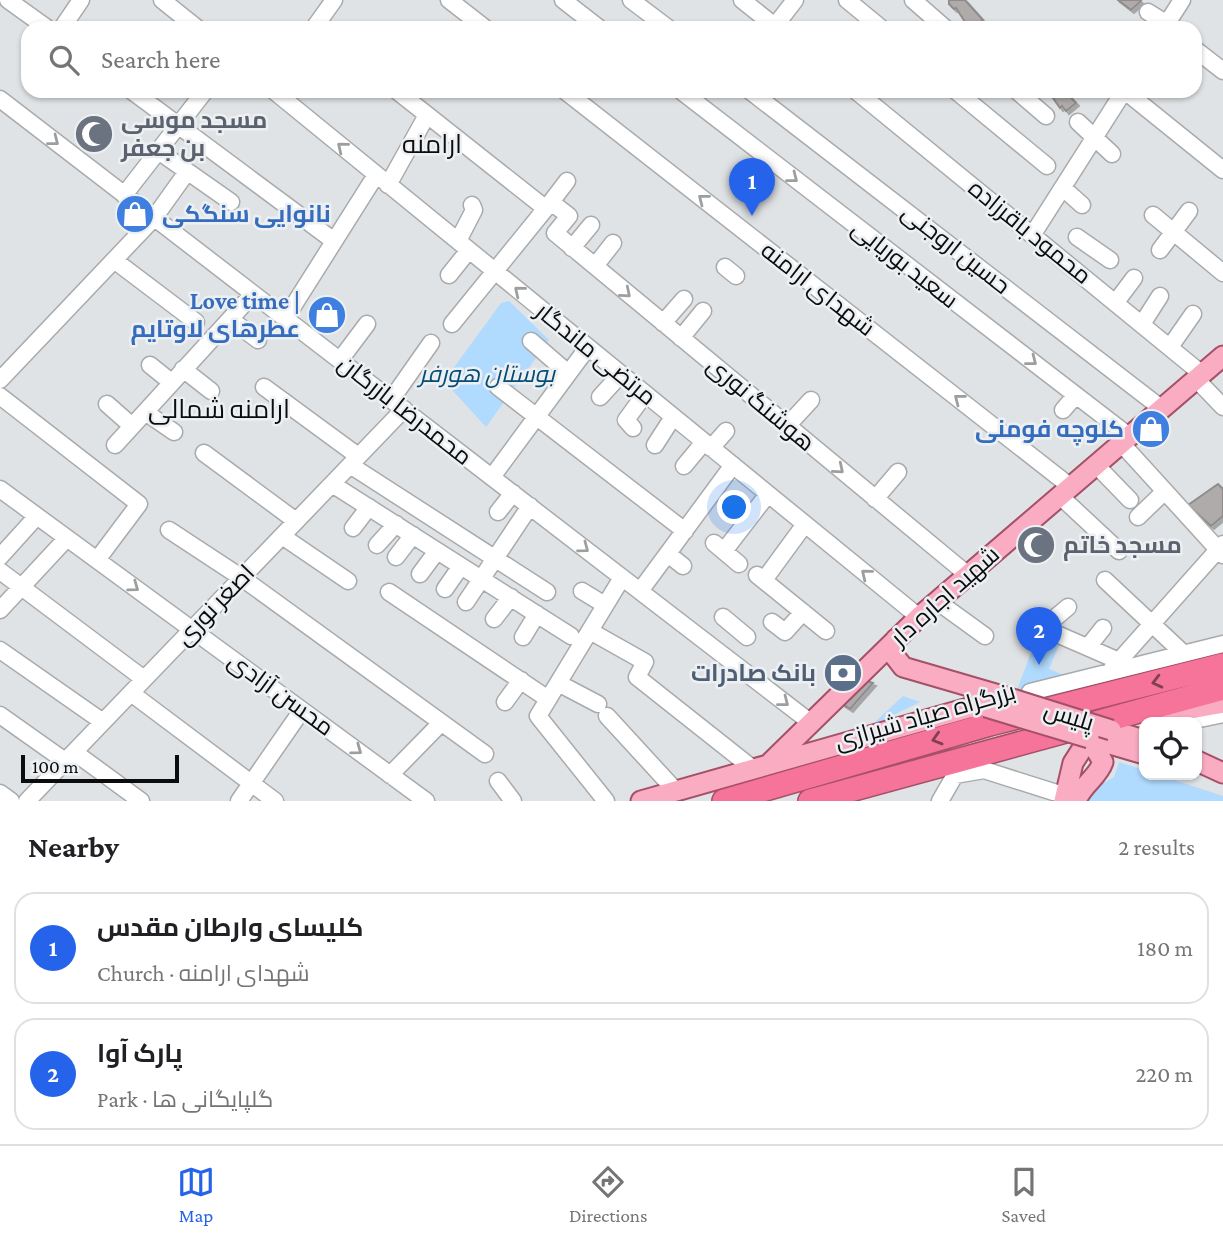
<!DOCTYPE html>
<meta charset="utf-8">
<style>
:root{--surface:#fff;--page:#f6f6f6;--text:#202124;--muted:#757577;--line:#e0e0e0;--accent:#2563eb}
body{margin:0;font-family:"Crimson Pro",Cairo,serif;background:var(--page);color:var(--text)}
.controls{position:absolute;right:21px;bottom:21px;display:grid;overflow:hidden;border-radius:14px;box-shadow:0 2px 5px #0004}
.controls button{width:63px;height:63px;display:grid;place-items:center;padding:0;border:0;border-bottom:2px solid var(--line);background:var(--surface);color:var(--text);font:35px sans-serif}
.scale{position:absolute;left:21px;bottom:18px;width:158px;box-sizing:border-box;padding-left:7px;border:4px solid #0b0c0d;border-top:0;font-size:19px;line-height:24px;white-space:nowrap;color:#0b0c0d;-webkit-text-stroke:5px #edf0f2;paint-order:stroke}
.you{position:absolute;left:735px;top:508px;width:24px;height:24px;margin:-18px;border:5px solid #fff;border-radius:50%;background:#1a73e8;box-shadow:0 0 0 10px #1a73e833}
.badge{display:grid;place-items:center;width:46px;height:46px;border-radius:50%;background:var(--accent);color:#fff;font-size:23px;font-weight:700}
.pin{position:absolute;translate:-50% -58px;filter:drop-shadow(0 2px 4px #0008)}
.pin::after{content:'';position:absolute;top:37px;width:24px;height:21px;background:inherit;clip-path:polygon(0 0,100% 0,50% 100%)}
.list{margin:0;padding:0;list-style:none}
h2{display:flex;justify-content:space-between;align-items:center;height:91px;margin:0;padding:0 28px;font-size:30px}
h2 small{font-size:23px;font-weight:400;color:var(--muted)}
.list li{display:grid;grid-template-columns:46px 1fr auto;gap:21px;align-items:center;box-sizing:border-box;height:112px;margin:0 14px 14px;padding:0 14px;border:2px solid var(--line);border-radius:21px}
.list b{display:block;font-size:26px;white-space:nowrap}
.list p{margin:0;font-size:23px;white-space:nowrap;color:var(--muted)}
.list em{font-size:23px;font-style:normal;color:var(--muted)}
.icon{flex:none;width:38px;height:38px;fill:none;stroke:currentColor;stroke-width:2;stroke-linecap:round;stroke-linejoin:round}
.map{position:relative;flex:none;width:1223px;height:801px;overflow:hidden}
.search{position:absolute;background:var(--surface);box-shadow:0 2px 5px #0004;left:21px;right:21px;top:21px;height:77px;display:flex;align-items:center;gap:18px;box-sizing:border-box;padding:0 24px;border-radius:21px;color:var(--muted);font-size:26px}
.sheet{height:343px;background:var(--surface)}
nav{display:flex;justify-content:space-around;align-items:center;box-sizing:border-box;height:98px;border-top:2px solid var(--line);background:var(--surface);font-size:19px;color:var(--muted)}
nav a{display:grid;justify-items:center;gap:4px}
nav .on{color:var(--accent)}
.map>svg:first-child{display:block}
</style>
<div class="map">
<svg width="1223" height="801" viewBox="0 0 1223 801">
<defs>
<filter id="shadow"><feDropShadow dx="3" dy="3" stdDeviation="0" flood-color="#0004"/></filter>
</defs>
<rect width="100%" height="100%" fill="#e0e3e5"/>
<path fill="#b0dafe" d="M509 301 549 340 486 427 444 381 501 303Z
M1038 633 1061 640 1049 669 1069 677 1016 693Z
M903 696 920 702 877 723 876 721Z
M1119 762 1144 770V775H1159L1223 796V801H1086L1090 791 1114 777Z"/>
<path fill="#aeabaa" stroke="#8f8c8b" stroke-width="2" filter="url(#shadow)" d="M949 0H965L983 20 974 28 969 23 967 25 956 8 954 9 949 4Z
M1118 0H1139L1141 1 1131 10Z
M1048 91H1065L1076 103 1066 111 1062 106 1060 108Z
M1218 484 1223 489V516L1211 526 1188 505Z
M864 680 873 683 850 709 841 703Z"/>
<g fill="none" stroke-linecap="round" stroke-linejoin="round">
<g stroke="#a8aaac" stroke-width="19">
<path id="minor" d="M8 0 47 28
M162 0 197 28
M449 0 485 28
M563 0 599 28
M631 0 668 28
M742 0 777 28
M847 0 881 28
M913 0 945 28
M1148 12 1174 28
M775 26 795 0
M62 28 81 0
M314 28 334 0
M1164 28 1182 0
M1196 50 1223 71
M132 91 334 241
M274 91 919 617
M397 91 545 208
M565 91 1071 487
M681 91 1129 436
M750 91 1161 408
M856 91 1202 374
M956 91 1047 166
M1017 91 1046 116
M1125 91 1223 170
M0 99 810 722
M1078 122 1112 154
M164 155 231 202
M388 185 427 115
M1063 188 1082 205
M124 195 205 91
M551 202 567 181
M1153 215 1223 273
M1033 234 1124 91
M1077 237 1110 260
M458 241 474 210 472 205
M572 248 591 225
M1160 250 1189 211
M114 260 196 322
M595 266 613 243
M725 267 736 276
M449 275 469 250
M1116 302 1134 278
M230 319 258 340
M285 319 376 175
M663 323 684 299
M452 324 551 202 569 216 555 233 968 575
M1142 324 1160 296
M681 338 703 311
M531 341 568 373
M1170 347 1193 314
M340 360 367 324
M150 365 171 382
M183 369 211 391
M1196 379 1223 407
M0 380 154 218 187 172
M264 387 358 456
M498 387 685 531
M0 396 139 504 97 560
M600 397 621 374
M391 400 431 343
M107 404 132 426
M1063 410 1076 395
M145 412 174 432
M787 426 811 400
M633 428 626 420 645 394
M1121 443 1223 555
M115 445 253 294
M655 445 673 417
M711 448 726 431
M204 453 296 521
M350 465 547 592
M1096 465 1130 500
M684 466 704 442
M492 477 588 347
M332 484 571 636
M0 489 426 801
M1060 496 1119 551
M875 499 898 472
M498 512 513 493
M1138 517 1165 491
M353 528 369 507
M169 530 242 578 485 754
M282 536 348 581
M714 543 739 564
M377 545 396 524
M724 551 768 494
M668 554 683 566
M0 557 37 516
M396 557 413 535
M0 571 144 679
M420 574 437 551
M757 575 826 631
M764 580 805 524
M1105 580 1183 653
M445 589 461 566
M582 591 605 605
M640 591 733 465
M389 592 548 699
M466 602 530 506
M938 602 985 636
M1068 607 1043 628 1119 661
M0 610 67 538
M723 617 747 637
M494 619 511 597
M772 622 785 632 803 612
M590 631 645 662 637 677 752 768
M523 637 537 614
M1088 647 1103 628
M0 650 103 722
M1111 670 1223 544
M558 683 598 704
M1030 692 1223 644
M131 693 275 801
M505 702 521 680
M0 715 65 761
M607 716 675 790
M1185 722 1223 714
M74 752 141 801
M390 775 441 723
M498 781 513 801
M0 793 11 801
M27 801 404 409
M239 801 302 710
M606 801 538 716 620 581
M940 801 955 775 984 770 1066 796"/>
</g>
<g stroke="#a45068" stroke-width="23">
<path id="major" d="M896 639 893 654 903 667 1006 697
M1151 716 1223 703
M1111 730 1144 740
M1089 738 1144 754
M1197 761 1223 773
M771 762 919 617 1223 356
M641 801 968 708 986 707
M1064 801 1073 763 1089 738
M1076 801C1082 785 1098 777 1103 762L1089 738"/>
</g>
<g stroke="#a45068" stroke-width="26">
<path id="highway" d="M724 801 990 724 1223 665
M810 801 1223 688"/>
</g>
<use href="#minor" stroke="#fff" stroke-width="16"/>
<use href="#major" stroke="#faacc2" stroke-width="19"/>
<use href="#highway" stroke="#f67499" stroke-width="23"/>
<g stroke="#a45068" stroke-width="23" stroke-linecap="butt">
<path id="major-bridge" d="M1006 697 1111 730
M986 707 1089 738"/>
</g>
<use href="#major-bridge" stroke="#faacc2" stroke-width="19"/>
</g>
<defs><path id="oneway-chevron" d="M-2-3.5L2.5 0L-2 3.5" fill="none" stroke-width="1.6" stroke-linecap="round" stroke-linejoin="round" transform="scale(1.75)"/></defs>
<g stroke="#9d9e9e">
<use href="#oneway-chevron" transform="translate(54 141) rotate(38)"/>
<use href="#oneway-chevron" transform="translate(342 147) rotate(-141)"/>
<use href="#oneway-chevron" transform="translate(793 178) rotate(38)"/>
<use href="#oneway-chevron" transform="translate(703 199) rotate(-142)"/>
<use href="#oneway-chevron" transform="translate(519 291) rotate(-141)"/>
<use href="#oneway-chevron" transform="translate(626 293) rotate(40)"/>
<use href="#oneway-chevron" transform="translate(1032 361) rotate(38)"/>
<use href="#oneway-chevron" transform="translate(959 399) rotate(-142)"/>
<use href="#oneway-chevron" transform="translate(839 469) rotate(40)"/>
<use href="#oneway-chevron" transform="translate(584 548) rotate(37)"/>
<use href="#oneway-chevron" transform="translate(866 574) rotate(-141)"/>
<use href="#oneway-chevron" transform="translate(134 587) rotate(36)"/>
<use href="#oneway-chevron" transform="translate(784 702) rotate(38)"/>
<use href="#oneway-chevron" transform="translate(357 750) rotate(36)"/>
</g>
<g stroke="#804053">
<use href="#oneway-chevron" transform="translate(1157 682) rotate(166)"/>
<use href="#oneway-chevron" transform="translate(937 739) rotate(164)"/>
</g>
<defs>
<g id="mosque-disc" transform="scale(2.0125)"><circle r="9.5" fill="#6b7280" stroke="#edf0f2"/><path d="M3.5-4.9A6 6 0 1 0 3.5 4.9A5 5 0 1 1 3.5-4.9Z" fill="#fff"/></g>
<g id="shop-disc" transform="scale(2.0125)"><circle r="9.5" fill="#3f7fe0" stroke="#edf0f2"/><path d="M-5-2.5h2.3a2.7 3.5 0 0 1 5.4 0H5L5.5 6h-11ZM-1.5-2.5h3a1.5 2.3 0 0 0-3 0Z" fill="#fff"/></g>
<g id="bank-disc" transform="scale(2.0125)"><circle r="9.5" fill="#5c6f8a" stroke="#edf0f2"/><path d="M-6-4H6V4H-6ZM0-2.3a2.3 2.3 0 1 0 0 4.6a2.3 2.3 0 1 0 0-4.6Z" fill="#fff"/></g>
</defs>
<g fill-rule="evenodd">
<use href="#mosque-disc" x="94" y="134"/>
<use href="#shop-disc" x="135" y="214"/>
<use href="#shop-disc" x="327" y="315"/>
<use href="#shop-disc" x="1151" y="429"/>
<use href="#mosque-disc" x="1036" y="545"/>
<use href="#bank-disc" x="843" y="673"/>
</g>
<g text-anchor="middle" stroke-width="5" stroke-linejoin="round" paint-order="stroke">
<g font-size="24" font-weight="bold" fill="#5b616d" stroke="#edf0f2" text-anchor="start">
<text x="121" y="128">مسجد موسی<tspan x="121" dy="28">بن جعفر</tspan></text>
<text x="1063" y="553">مسجد خاتم</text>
</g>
<g font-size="24" font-weight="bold" fill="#366cbe" stroke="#edf0f2" text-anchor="end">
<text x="162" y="222" text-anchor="start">نانوایی سنگکی</text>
<text x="300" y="309">Love time |<tspan x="300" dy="28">عطرهای لاوتایم</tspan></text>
<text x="1124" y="437">کلوچه فومنی</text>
</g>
<g font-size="24" fill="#0b0c0d" stroke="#edf0f2">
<text transform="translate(1030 232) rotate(39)" y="8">محمود باقرزاده</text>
<text transform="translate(956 249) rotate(38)" y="8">حسین اروجنی</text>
<text transform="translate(905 264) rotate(38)" y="8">سعید بوریایی</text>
<text transform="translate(818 289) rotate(38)" y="8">شهدای ارامنه</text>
<text transform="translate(596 354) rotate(39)" y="8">مرتضی ماندگار</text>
<text transform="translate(761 404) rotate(40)" y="8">هوشنگ نوری</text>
<text transform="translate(405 410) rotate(38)" y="8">محمدرضا بازرگان</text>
<text transform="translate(945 596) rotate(-42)" y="8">شهید اجاره دار</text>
<text transform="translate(215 605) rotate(-46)" y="8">اصغر نوری</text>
<text transform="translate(281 694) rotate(36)" y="8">محسن آزادی</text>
<text transform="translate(925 716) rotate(-16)" y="8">بزرگراه صیاد شیرازی</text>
<text transform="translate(1069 716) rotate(17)" y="8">پلیس</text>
</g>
<g font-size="24" font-style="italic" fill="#054c77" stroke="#edf0f2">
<text x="487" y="382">بوستان هورفر</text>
</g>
<g font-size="24" font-weight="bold" fill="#4e5e75" stroke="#edf0f2" text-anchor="end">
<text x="816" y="681">بانک صادرات</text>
</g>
<g font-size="26" fill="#0b0c0d" stroke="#edf0f2">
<text x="432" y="153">ارامنه</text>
<text x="219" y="418">ارامنه شمالی</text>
</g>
</g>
</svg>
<div class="controls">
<button><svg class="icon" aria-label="locate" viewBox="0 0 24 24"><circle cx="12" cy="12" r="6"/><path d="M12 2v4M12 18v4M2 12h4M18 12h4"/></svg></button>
</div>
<div class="scale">100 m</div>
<div class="you"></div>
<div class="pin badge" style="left:752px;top:216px">1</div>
<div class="pin badge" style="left:1039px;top:665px">2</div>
<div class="search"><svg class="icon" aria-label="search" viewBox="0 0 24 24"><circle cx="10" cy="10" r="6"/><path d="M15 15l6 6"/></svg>Search here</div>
</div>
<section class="sheet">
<h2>Nearby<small>2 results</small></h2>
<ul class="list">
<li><span class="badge">1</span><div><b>کلیسای وارطان مقدس</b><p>Church · شهدای ارامنه</p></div><em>180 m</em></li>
<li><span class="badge">2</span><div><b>پارک آوا</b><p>Park · گلپایگانی ها</p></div><em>220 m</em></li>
</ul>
</section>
<nav>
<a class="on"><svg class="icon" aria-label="map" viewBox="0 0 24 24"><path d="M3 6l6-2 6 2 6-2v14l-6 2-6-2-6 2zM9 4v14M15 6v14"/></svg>Map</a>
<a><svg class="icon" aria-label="directions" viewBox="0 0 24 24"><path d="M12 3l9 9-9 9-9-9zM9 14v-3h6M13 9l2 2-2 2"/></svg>Directions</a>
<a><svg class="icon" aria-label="saved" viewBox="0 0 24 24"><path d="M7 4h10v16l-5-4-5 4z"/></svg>Saved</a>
</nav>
